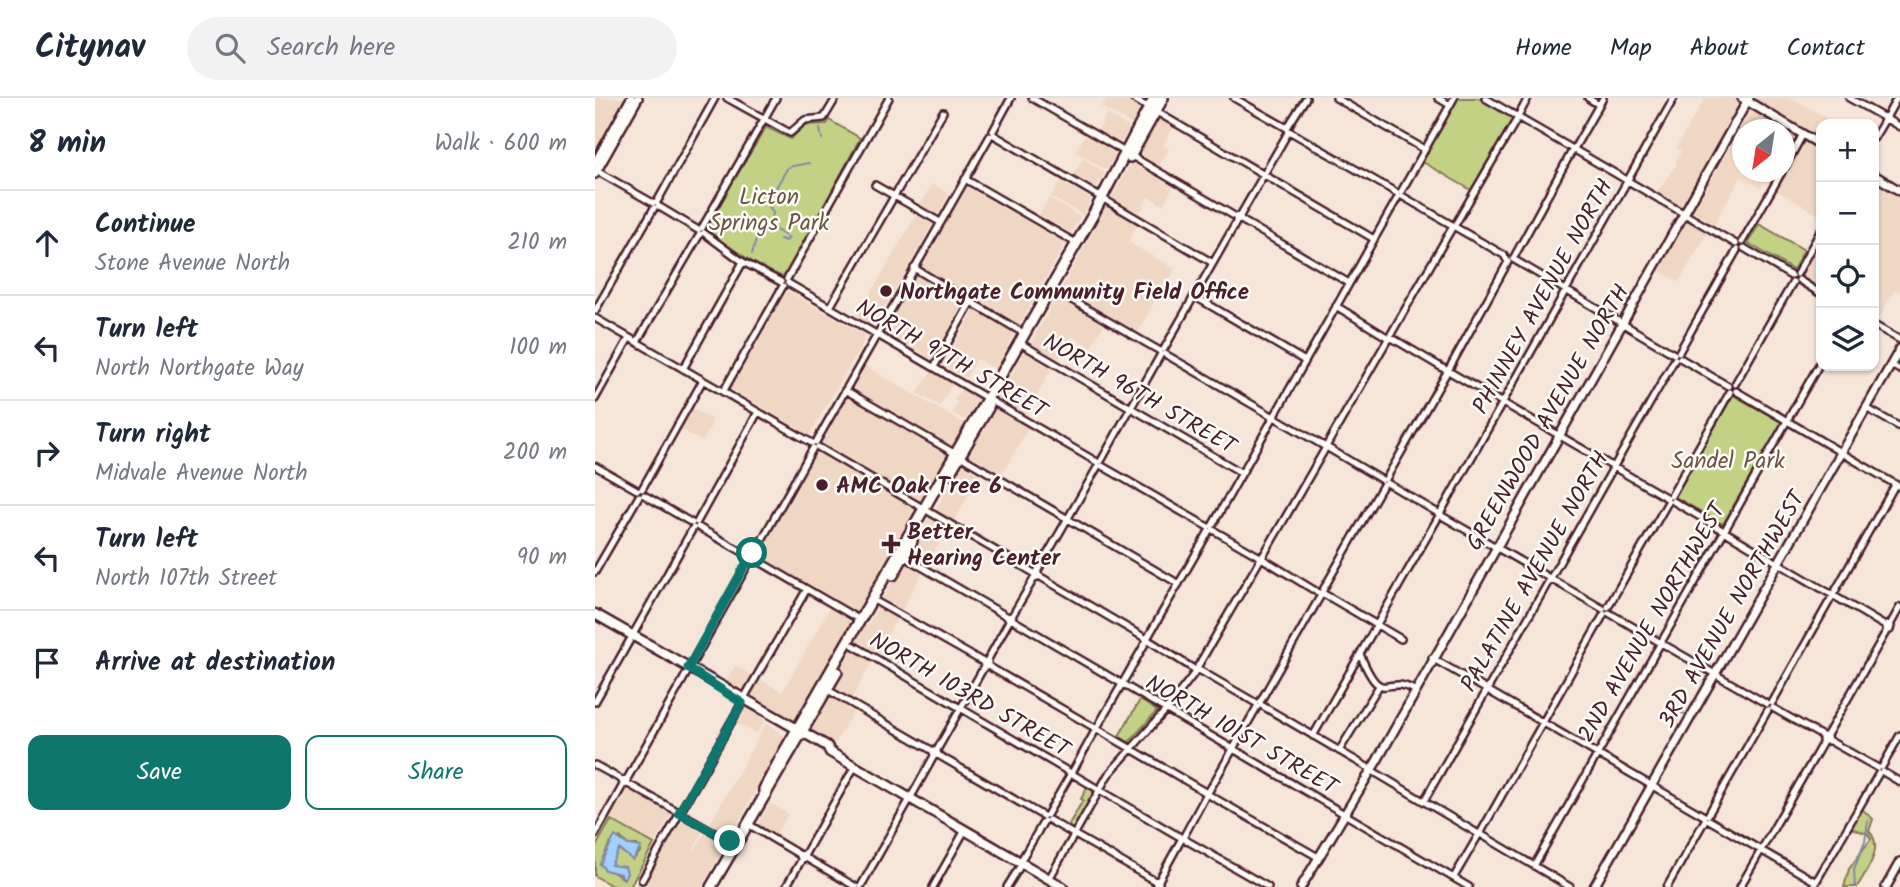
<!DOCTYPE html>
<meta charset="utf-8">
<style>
:root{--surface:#fff;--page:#f2f2f3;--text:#1f2937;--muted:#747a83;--line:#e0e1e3;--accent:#0f766e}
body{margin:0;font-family:Kalam,sans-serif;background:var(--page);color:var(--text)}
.controls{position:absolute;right:21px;top:21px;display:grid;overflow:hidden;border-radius:14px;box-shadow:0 2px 5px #0004}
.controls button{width:63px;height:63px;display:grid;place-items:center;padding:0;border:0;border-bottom:2px solid var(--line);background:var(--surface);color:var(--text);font:35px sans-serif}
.compass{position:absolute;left:1137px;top:21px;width:63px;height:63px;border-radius:50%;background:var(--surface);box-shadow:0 2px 5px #0004;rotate:210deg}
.stop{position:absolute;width:21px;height:21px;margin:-16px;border:5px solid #0f766e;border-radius:50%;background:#fff}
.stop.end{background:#0f766e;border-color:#fff;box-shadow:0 2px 7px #0008}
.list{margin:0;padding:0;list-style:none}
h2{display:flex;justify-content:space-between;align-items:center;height:91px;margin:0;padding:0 28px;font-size:30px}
h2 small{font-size:23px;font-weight:400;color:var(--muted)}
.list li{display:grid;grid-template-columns:46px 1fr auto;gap:21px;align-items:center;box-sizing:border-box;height:105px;padding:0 28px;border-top:2px solid var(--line)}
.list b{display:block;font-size:26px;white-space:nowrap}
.list p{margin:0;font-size:23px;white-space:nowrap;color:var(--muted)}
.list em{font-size:23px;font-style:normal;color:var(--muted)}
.actions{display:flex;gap:14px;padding:21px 28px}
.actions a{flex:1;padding:16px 0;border:2px solid var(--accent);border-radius:14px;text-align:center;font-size:24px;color:var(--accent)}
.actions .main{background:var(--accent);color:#fff}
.icon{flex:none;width:38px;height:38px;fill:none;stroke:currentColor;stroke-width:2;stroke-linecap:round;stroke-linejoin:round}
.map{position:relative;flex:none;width:1305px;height:789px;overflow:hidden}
header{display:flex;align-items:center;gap:42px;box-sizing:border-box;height:98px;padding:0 35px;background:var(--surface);border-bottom:2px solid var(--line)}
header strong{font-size:33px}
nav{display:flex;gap:38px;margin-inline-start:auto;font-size:24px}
.search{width:490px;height:63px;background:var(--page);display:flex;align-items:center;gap:18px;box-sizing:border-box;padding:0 24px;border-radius:38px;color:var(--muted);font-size:26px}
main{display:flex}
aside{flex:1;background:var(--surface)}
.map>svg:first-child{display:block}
</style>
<header>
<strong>Citynav</strong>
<div class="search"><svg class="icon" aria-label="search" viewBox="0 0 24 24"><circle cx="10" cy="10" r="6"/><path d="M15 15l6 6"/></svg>Search here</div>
<nav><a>Home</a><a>Map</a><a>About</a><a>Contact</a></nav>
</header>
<main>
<aside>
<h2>8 min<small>Walk · 600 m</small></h2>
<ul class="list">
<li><svg class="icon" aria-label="ahead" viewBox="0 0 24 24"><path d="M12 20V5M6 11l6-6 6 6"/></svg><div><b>Continue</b><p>Stone Avenue North</p></div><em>210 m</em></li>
<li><svg class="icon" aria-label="left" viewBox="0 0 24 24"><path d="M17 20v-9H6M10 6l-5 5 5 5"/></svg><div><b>Turn left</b><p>North Northgate Way</p></div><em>100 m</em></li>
<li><svg class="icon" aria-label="right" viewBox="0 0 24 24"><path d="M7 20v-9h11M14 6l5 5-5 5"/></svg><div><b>Turn right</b><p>Midvale Avenue North</p></div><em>200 m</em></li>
<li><svg class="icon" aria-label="left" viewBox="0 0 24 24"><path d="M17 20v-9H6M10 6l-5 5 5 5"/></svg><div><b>Turn left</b><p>North 107th Street</p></div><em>90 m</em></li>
<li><svg class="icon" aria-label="arrive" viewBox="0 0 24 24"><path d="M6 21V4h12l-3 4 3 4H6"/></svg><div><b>Arrive at destination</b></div></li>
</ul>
<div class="actions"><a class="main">Save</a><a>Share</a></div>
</aside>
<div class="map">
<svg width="1305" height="789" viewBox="0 0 1305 789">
<rect width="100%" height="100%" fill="#f5e6d9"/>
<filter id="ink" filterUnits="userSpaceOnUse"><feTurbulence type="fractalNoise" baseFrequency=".0143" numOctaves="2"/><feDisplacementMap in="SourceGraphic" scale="14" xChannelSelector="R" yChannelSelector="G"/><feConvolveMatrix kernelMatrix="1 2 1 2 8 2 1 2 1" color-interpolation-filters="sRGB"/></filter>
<g filter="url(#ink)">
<path fill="#f0d7c4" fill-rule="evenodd" d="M0 0H31L0 55Z
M512 0H527L547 11 538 27 506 9Z
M1110 0H1139L1147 5 1086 110 1061 95 1082 66 1080 64 1086 53 1081 50Z
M1163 0H1197L1242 26H1226V114L1224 117 1169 85 1166 90 1146 79 1119 126 1098 113ZM1148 32H1190V74H1148Z
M512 16 535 30 526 45 503 32Z
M562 19 579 29 568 47 574 51 564 68 542 55Z
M490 37 521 55 512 72 480 54Z
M488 60 510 75 501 90 478 77Z
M536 65 578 89 568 107 553 99 544 115 516 100Z
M465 83 496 101 488 117 456 99Z
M1279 84 1305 100V194L1300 192 1283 222 1279 220Z
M337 86 354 96 342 117 325 107Z
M372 89 470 145 424 228 326 170Z
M454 100 485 119 476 135 444 117Z
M511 109 542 127 533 144 580 171 575 181 572 180 543 234 467 190Z
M321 117 337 127 279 229 262 219Z
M1091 122 1112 135 1084 184 1063 172Z
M1226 144V189L1206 177Z
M322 177 369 205 337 261 290 234Z
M192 193 272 238 214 337 136 291Z
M461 199 509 227 496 249 476 238 463 261 436 245Z
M380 211 420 234 400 271 382 261 371 280 348 268Z
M429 254 457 270 431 317 403 300Z
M270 268 370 326 358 348 257 290Z
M336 274 357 286 345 308 322 295Z
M366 291 383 301 370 322 357 315 363 305 359 302Z
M252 299 352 357 326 403 226 345Z
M97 310 118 322 108 344 85 331Z
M398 310 433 331 407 376 372 356Z
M221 353 323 412 263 518 160 458Z
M367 366 385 377 359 423 340 413Z
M335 419 353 430 251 610 258 614 238 648 216 636V631L156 599 154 593 161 579 187 594 236 508 272 528Z
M140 567 158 578 150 592 145 593 130 585Z
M150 610 170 622 162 636 138 623Z
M171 625 191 639 135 739 113 729Z
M29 688 76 716 59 746 12 719Z
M175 705 193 716 180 738 162 728Z
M89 724 107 734 97 756 111 733 131 745 107 789H49L48 785 67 751 70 752 85 725Z"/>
<path fill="#c3d185" stroke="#867858" stroke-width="2" fill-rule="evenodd" d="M863 0H883L918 20 876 92 826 63Z
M234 22 265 40 193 177 188 179C158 168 140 151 112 134L110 130 171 29 196 41 210 27 232 26Z
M1164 126 1209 152 1198 172 1153 145Z
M1138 297 1187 324 1128 426 1080 399Z
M545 602 562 613 534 644 524 638Z
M492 689 500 694 480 732 473 728 488 702 486 701Z
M1267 711 1278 721 1274 733C1290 750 1271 773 1262 789H1249L1254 771 1276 741 1273 736 1256 730Z
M16 722 59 746 35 789H19L0 778V750ZM25 739 33 747H42L46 753 38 762 24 751 15 763 29 781 5 766 14 747Z"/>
<path fill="#a2cffd" stroke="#7f89a9" stroke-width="2" d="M20 738 33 747 46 749 38 762 24 751 16 767 30 769 32 775 29 781 25 776 10 772 5 766Z"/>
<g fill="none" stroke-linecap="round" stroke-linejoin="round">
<path stroke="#7f89a9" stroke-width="2" d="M225 31 227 41
M789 118 798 101
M185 141 191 143 194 140 176 129 178 115 172 105 193 69 214 65
M157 156 161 142 175 130
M1076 610 1090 616
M1260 789 1259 771 1270 744 1273 722"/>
<g stroke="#4a1f2b" stroke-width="10">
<path id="street" d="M132 0 195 35 210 22 229 20 241 0
M437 0 530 54
M537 0 554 10
M639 0 692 30 711 0
M741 0 829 51
M843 0 855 7
M890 0 921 18
M993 0 1004 7
M1254 0 1288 19 1289 23 1293 22 1292 18 1288 19
M560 13 779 141
M924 17 933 0
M1292 18 1302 0
M924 20 976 50
M1293 22 1305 29
M398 33 416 0
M399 37 618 165
M1279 40 1289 23
M980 49 1008 0
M980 52 1141 146
M977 53 918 161 1079 256
M535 57 641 119 645 118 646 122 641 123V119
M1190 69 1208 36
M0 72 58 105
M370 81 481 145
M280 87 345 124
M806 94 859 0
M807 98 857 127
M62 104 120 0
M63 108 103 132
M645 118 694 33 802 95
M646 122 754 185
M860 127 922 21
M107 130 181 0
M109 135 148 164 186 184
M1147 144 1187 74
M1149 150 1196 178
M319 170 430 236
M1202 176 1226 132
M192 181 294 0
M1204 182 1226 196
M193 185 502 364
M456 190 565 253
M599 198 710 263
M741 208 795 241
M235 209 348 14
M0 213 59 110
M0 220 217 345
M1279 227 1305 242
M796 236 857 130
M797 240 851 272
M42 244 105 136
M425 245 647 375
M569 251 642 123
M1084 254 1142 152
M570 256 677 318
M1085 260 1133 288
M1296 267 1305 272
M339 269 376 204
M88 271 148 164
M854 271 913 164 909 157 860 129
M855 274 1072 400
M1140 286 1198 184
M250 292 359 355
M1141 293 1305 389
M128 294 188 188
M0 301 34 240
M1271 310 1305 329
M680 317 803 99
M681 320 729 348
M221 344 395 38
M732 347 793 241
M223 349 439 475 440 480 443 479V475H439
M733 350 787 382
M365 358 584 486
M506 363 566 256
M0 368 42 392
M507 368 613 429
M791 381 852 274
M792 385 843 415
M47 391 108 282
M49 397 97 425
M1076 398 1135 294
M1078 403 1290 528
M846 414 1079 0
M847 418 1008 511
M102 424 163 314
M617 428 677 322
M103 429 153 457
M618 432 665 459
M159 456 218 350
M308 458 413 519 414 523 418 522 417 518 413 519
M668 458 730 351
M160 461 265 522
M668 461 727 497
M0 474 44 398
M442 474 503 368
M444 478 550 540
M728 492 788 387
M729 496 806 541
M282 504 388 564 389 569 393 568V563L388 564
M1013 509 1073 404
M1014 515 1172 606
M417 518 440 479
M418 522 874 789
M1291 527 1296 528 1295 532 1291 531Z
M1295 527 1305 509
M553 539 614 433
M555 543 602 573
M258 547 474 674
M765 556C788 611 789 575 819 592
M837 560 1109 718
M392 563 414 523
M393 568 500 630
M603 568 665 462
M604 572 661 605
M233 592 338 653 339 658 343 657 342 653H338
M149 600 212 491
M0 604 98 430
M665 604 726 497
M1177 605 1300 387
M666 607 772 669
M1178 610 1227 638H1232L1233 643H1227V638
M503 628 551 544
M504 632 610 694
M1232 637 1292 532
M718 638 844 418
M1233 642 1283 670
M342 652 389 569
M744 653 784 588
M343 657 448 718
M0 667 27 682 32 681 33 686 28 687 27 682
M1287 669 1305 637
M776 672 882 735
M478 673 500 633
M1288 674 1305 684
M479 677 585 739
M32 681 155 463
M33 686 141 746
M614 693 662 609
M614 697 723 759
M829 703 1080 261
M452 717 475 677
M1113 717 1173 612
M454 722 560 783
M1114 722 1221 784
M153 726 205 757 206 761 211 760 210 756 205 757
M886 734 1009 516
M0 737 28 687
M887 737 975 789
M589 738 611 697
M589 741 673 789
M210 756 260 668
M211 760 261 789
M425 764 449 723
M939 768 1226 263
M859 779 883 738
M454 781 513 677 571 612 601 573
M47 782 147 605
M564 782 586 742
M564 782V786H561L560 783Z
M266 788 339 658
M191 789 207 761
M338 789 370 732
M412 789 427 765
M1072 789 1110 722
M1145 789 1228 644
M1218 789 1284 675"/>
</g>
<g stroke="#4a1f2b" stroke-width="12">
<path id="secondary" d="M1147 0 1226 47
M0 65 36 0
M0 76 43 0
M1279 77 1305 93
M706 789 783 661 1154 0
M999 789 1305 251
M1291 789 1305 764"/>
</g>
<g stroke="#4a1f2b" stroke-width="13">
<path id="primary" d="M0 516 232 648 235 654 468 789"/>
</g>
<g stroke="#4a1f2b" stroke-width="14">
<path id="highway" d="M535 59 568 0
M354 376 393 310V301
M298 477 317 443
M169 696V691L185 661 499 115 559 0
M116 789 242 574"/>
</g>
<use href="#street" stroke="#fdfcf7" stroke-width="5"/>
<use href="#secondary" stroke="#fdfcf7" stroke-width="7"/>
<use href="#primary" stroke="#fdfcf7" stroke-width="8"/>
<use href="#highway" stroke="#fdfcf7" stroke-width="9"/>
</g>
</g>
<g fill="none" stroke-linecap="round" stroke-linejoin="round" filter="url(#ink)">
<path stroke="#0f766e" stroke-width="9" d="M135 743 84 715 147 605 93 570 157 455"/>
</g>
<g fill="#4a1f2b" stroke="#fdfcf7" stroke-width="2.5">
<circle cx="291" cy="193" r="7"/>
<circle cx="227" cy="387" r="7"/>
<path d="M292.5 435.5h7v7h7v7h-7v7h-7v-7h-7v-7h7z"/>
</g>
<g text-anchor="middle" stroke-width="5" stroke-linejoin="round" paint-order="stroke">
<g font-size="23" fill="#6e5446" stroke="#fdfcf7">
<text x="174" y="106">Licton<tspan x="174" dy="26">Springs Park</tspan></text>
<text x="1133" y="370">Sandel Park</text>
</g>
<g font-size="23" font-weight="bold" fill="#4a1f2b" stroke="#fdfcf7" text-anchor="start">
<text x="305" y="201">Northgate Community Field Office</text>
<text x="241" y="395">AMC Oak Tree 6</text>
<text x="312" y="441">Better<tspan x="312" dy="26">Hearing Center</tspan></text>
</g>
<g font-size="23" fill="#4a1f2b" stroke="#fdfcf7">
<text transform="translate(947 198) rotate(-61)" y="8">PHINNEY AVENUE NORTH</text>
<text transform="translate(357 260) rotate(30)" y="8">NORTH 97TH STREET</text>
<text transform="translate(545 295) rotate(30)" y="8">NORTH 96TH STREET</text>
<text transform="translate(952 319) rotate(-60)" y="8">GREENWOOD AVENUE NORTH</text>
<text transform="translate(939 473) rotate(-60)" y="8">PALATINE AVENUE NORTH</text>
<text transform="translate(1136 511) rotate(-60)" y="8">3RD AVENUE NORTHWEST</text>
<text transform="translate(1056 524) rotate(-60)" y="8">2ND AVENUE NORTHWEST</text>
<text transform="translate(375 596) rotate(30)" y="8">NORTH 103RD STREET</text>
<text transform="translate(647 636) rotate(30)" y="8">NORTH 101ST STREET</text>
</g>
</g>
</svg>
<div class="controls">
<button>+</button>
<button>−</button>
<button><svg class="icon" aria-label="locate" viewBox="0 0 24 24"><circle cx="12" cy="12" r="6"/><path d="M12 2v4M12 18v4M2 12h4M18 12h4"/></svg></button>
<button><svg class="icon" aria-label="layers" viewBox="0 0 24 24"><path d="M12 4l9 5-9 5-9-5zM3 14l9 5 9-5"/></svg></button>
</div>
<svg class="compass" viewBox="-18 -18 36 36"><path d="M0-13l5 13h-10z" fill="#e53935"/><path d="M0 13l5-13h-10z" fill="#747a83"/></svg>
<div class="stop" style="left:157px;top:455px"></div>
<div class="stop end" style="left:135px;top:743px"></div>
</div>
</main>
